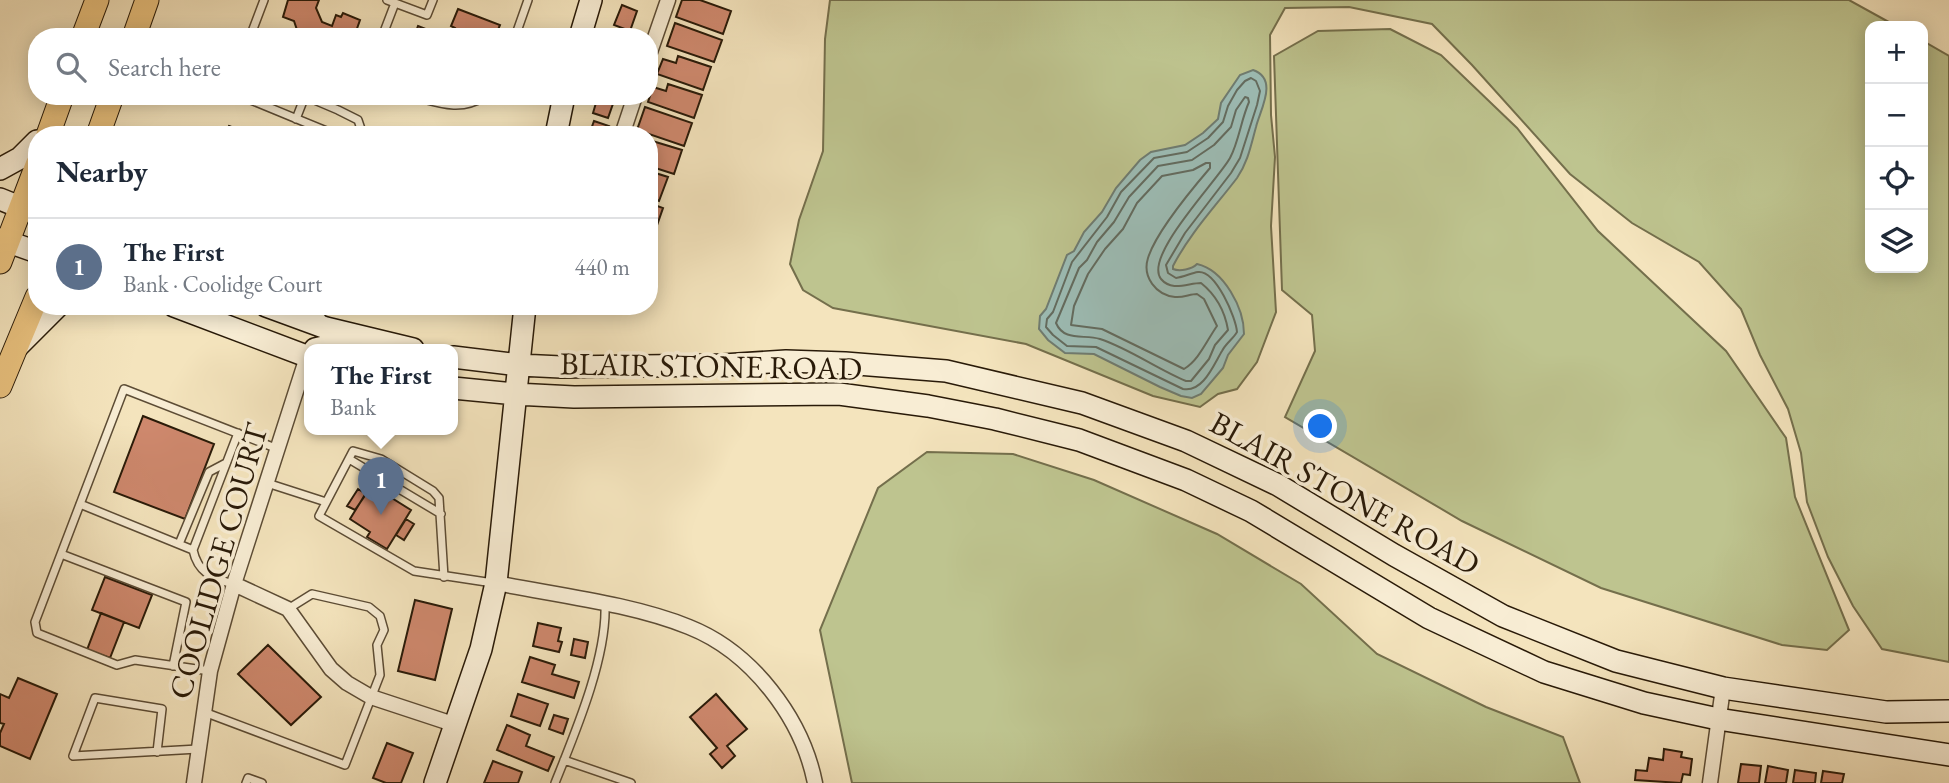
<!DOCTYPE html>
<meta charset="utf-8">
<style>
:root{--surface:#fff;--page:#f2f2f3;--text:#1f2937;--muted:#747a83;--line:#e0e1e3;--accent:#111827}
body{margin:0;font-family:"EB Garamond",serif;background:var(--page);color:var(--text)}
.controls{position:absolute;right:21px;top:21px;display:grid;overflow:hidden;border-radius:14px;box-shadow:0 4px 18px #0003}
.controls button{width:63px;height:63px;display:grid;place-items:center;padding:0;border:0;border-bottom:2px solid var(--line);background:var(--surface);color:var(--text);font:35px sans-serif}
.you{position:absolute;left:1321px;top:427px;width:24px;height:24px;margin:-18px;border:5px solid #fff;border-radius:50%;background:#1a73e8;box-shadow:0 0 0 10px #1a73e833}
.badge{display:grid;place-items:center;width:46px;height:46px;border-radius:50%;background:var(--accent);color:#fff;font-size:23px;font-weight:700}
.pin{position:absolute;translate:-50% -58px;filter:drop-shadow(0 2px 4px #0008)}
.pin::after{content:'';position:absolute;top:37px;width:24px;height:21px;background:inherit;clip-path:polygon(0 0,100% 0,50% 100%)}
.popup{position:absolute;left:304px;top:344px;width:154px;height:91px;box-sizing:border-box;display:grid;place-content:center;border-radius:14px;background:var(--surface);filter:drop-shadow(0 2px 5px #0005);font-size:23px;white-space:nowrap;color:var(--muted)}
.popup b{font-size:26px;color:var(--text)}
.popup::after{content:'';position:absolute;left:50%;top:100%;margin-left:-14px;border:14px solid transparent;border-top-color:var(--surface)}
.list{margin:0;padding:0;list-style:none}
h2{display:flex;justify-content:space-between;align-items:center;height:91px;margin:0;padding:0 28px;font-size:30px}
h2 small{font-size:23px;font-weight:400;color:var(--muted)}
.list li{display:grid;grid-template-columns:46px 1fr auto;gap:21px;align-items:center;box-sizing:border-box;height:98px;padding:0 28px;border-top:2px solid var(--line)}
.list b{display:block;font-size:26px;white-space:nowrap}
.list p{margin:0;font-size:23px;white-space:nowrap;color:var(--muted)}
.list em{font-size:23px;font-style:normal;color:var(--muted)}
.icon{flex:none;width:38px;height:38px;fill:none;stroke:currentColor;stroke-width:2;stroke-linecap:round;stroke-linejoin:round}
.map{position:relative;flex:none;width:1949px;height:783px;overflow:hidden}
.search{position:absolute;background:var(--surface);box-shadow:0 4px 18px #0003;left:28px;top:28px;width:630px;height:77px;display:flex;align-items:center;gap:18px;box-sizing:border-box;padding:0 24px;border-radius:28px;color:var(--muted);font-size:26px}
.panel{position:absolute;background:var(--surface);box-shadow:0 4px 18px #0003;left:28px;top:126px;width:630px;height:189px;border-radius:28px}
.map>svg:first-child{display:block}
</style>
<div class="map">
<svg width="1949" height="783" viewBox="0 0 1949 783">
<rect width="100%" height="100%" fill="#f4e4bd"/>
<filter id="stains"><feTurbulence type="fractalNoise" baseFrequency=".00286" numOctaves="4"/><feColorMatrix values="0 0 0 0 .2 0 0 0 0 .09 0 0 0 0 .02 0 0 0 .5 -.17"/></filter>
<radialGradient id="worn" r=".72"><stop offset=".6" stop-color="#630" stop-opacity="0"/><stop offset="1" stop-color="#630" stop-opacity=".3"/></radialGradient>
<path fill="#bec48f" stroke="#746f4c" stroke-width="2" d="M830 0H1849L1896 26H1870V268H1923V41L1949 56V662L1882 649 1853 606 1828 557 1807 502 1801 453 1788 409 1760 355 1741 309 1699 262 1632 223 1570 174 1472 65 1432 24 1349 7 1285 8 1270 35 1271 115 1275 157 1271 226 1276 312 1257 362 1237 389 1218 394 1200 407 1153 396 1026 344 833 308 803 290 790 264 799 220 823 151 825 39Z
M1390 29 1441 55 1517 128 1598 231 1726 351 1786 438 1795 497 1849 630 1827 650 1782 645 1601 588 1462 521 1285 417 1315 351 1312 315 1282 290 1274 56 1318 31Z
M927 452 1013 454 1094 480 1217 534 1301 584 1377 654 1486 707 1563 737 1580 783H852L820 630 878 488Z"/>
<path fill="#9dbeb7" stroke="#6f7c71" stroke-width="2" d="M1253 70C1279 79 1260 110 1256 127 1251 145 1248 162 1237 178 1215 207 1190 233 1173 266V269C1180 272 1192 269 1197 264 1224 270 1244 308 1244 334L1228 355 1223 368 1201 394 1192 398 1181 396 1160 387 1094 354 1065 353 1048 340 1039 329 1040 316 1046 309 1067 255 1074 251 1084 232 1102 212 1116 188 1140 160 1151 152 1185 145 1203 133 1218 119 1221 103 1240 75Z"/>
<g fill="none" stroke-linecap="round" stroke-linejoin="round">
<path stroke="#636c60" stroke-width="2" d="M1251 78 1256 81 1260 91 1257 105 1240 158 1231 173 1185 233 1166 265 1168 273 1176 278C1184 277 1191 273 1198 272 1216 270 1236 318 1237 332 1233 339 1226 343 1222 351 1214 364 1203 393 1183 389L1096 347 1067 346 1053 335 1046 327 1047 319 1053 312 1072 262 1107 217 1121 192 1154 158 1187 152 1208 138 1223 122 1228 106 1237 90 1245 81Z
M1245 97 1248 98 1249 102C1241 120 1239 141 1230 158 1218 180 1143 256 1161 279 1172 292 1188 283 1201 283 1216 295 1225 312 1228 330L1215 345 1209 359 1191 381H1186C1157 369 1130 349 1100 339 1084 334 1064 342 1056 323L1079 268 1087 260 1097 242 1114 222 1129 197 1158 166 1192 160 1214 145 1231 127 1236 110Z
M1206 163H1210V168C1192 189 1156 232 1148 258 1142 277 1156 295 1175 297 1183 298 1190 294 1197 294L1204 299 1217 326C1207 340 1199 360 1184 369L1102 329 1071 325 1074 306 1088 274 1105 249 1123 229 1137 203 1162 176 1193 170Z"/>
</g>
<path fill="#ce886d" stroke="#291a08" stroke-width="2" d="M288 0H319L316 8 322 22 332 26 336 15 341 17 343 13 360 20 354 37H294L297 30 294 21 283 17Z
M682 0H700L731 11 723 34 676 17Z
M622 5 637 11 630 31 614 25Z
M458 9 500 25 495 37H464L453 33 455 28 451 26Z
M675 23 722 40 714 62 667 46Z
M418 26 436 33 435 37H414Z
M678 56 711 67 703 90 657 74 663 59 676 63Z
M668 84 702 95 694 118 648 102 653 87 666 91Z
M598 96 615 98 608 118 593 113Z
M645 107 692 123 684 146 637 130Z
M594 121 609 126 605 135H589Z
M229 126 252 135H225Z
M649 140 682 150 674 174 649 166Z
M649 171 668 177 659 201 649 197Z
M649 203 663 208 655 231 649 229Z
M143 416 214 444 185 519 114 492Z
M382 467 399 477 388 496 371 485Z
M371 485 411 510 387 549 367 537 370 532 350 519Z
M358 489 366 494 355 510 347 506Z
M406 519 414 524 404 540 396 535Z
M105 577 152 595 139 628 92 610Z
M415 600 452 609 435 680 398 671Z
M101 613 124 622 110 658 87 650Z
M538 623 561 628 558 641 562 642 559 652 533 646Z
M574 639 588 642 585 658 571 655Z
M268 645 321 697 291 725 238 674Z
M530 657 555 665 552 674 579 682 574 698 522 682Z
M18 678 57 694 30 759 0 746V733L4 724 0 723V694L9 698Z
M518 694 548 704 540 726 511 716Z
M716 694 747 729 727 746 735 756 722 768 710 754 717 748 690 717Z
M554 715 568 719 563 734 549 729Z
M507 725 530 735 526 746 554 757 548 771 497 750Z
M387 743 413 753 401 783H386L373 778Z
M1664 749 1682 752 1681 757 1692 759 1690 775 1683 774 1681 783 1635 780 1636 770 1647 771 1649 758 1663 760Z
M493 761 522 772 518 783H484Z
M1741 764 1761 766 1759 783H1738Z
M1768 766 1788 770 1786 783H1765Z
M1795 770 1816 773 1815 783H1793Z
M1823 771 1844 774 1842 783H1821Z"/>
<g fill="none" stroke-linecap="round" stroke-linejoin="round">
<g stroke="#5c4c35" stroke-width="10">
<path id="lane" d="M387 0 427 15 433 0
M250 37 264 0
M382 37 395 3
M515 37 528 0
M241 96 336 135
M305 96 338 110 358 120 363 135
M413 96C439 103 461 112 485 96
M296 119 305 96
M316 306 323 321
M349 459 441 514
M267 483 326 502
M80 504 193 550
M179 544 209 472 226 463
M61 554 186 602 173 666
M444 577 439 498 433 491 381 459 353 451 319 516 414 571 493 583
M233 584C212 578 198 573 193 550L238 433
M210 671 135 660 117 665 37 633 35 622 124 389 278 449
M204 712 345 765 380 675 377 645 384 630 380 616 369 607 312 594 288 609
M157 752 162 709 95 698 73 756 198 749
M564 760 631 783
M246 783 248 778 262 783
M555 783C575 733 607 658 605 605"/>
</g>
<g stroke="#5c4c35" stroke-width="17">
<path id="street" d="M649 55 668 0
M622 135 635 96
M496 583C556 595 633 604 689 627 752 652 802 718 815 783
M234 584 288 609 331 669 347 683 371 697 456 725
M194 783 210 671 234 584 307 357
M1710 783 1723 688"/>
</g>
<g stroke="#291a08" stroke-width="24">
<path id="secondary" d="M580 37 591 0
M556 135 564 96
M0 169 20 158 37 141
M0 199 37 214
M0 239 37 252
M174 306 309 357
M266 306 326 328 413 349
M16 348 58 306
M315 349 358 339
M453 357 519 365 561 367 723 365 786 361 845 363 946 371 1082 403 1186 441 1278 485 1394 555 1503 616 1616 661 1723 688 1886 712 1949 711
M453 388 515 394 574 397 839 394 928 406 995 419 1079 440 1186 480 1251 511 1429 618 1544 672 1644 703 1718 719 1949 755
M435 783 481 649 496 583 525 306"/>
</g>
<g stroke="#291a08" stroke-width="25">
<path id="primary" d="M83 37 97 0
M134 37 147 0
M48 135 62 96
M98 135 112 96
M0 262 37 165
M0 386 37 297"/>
</g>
<use href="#lane" stroke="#f8edd4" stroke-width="7"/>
<use href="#street" stroke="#f8edd4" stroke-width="14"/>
<use href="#secondary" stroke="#f8edd4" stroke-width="21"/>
<use href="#primary" stroke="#eac27e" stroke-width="23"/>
</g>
<g text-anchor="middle" stroke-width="7" stroke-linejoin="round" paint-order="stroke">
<g font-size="32" fill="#291a08" stroke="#f8edd4">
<text transform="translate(711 366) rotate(1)" y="11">BLAIR STONE ROAD</text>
<text transform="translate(1345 493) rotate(29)" y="11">BLAIR STONE ROAD</text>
<text transform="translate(218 561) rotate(-74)" y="11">COOLIDGE COURT</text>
</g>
</g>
<rect width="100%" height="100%" filter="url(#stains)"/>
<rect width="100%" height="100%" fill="url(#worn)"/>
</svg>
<div class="controls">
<button>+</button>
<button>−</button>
<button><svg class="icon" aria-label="locate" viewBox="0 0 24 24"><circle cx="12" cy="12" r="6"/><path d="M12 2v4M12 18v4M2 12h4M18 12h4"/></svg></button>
<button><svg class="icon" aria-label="layers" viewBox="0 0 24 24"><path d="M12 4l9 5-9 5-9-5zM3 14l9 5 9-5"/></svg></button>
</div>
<div class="you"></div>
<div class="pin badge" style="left:381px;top:515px;background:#5c6f8a">1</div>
<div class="popup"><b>The First</b>Bank</div>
<div class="search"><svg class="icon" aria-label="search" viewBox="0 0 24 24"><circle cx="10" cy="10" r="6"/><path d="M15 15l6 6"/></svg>Search here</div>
<section class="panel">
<h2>Nearby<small></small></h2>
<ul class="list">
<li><span class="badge" style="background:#5c6f8a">1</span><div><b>The First</b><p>Bank · Coolidge Court</p></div><em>440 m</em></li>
</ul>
</section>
</div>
